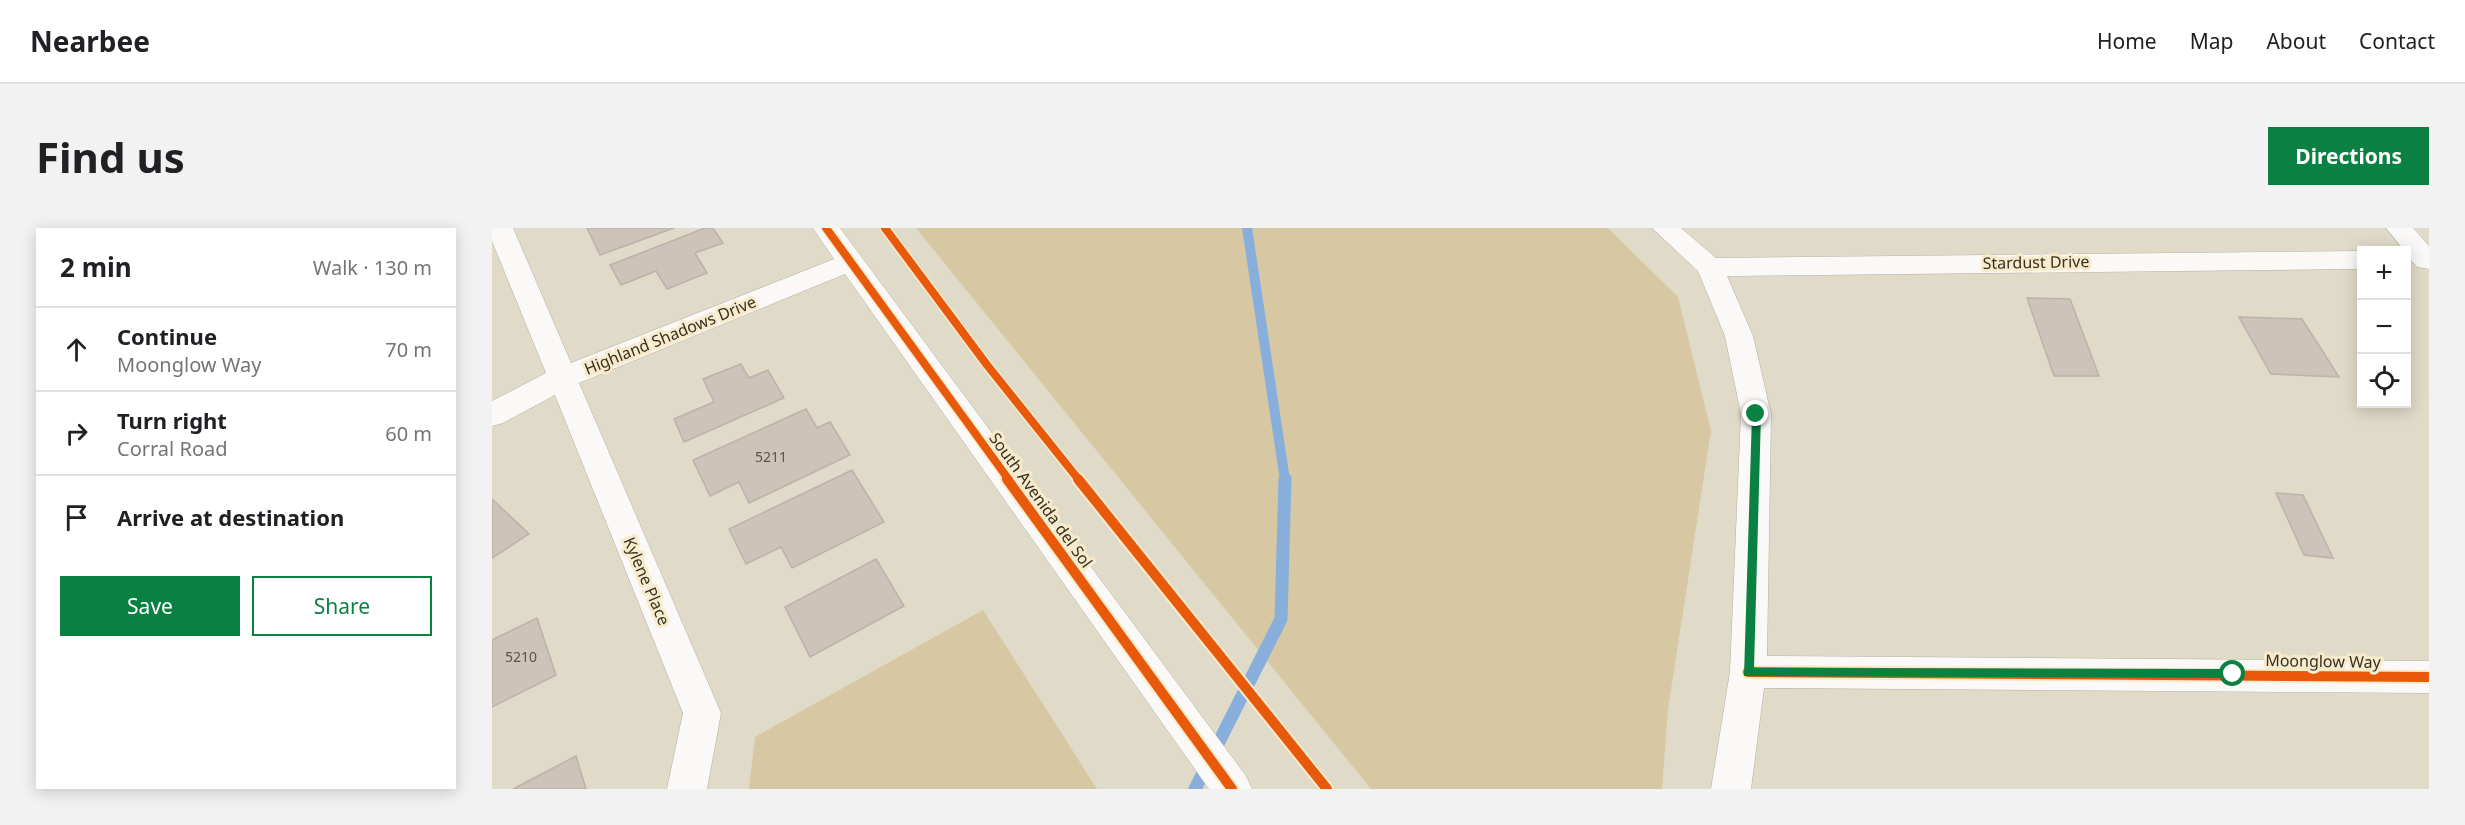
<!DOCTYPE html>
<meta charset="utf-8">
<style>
:root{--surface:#fff;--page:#f2f2f2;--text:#202124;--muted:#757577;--line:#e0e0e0;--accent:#0b8043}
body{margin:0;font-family:"Noto Sans",sans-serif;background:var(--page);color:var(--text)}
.controls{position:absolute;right:18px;top:18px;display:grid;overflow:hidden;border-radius:0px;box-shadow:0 3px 15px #0003}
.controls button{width:54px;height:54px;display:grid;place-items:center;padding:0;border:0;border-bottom:2px solid var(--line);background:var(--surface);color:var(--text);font:30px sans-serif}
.stop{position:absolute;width:18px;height:18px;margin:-14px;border:4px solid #0b8043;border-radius:50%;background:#fff}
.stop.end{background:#0b8043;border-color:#fff;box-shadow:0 2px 6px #0008}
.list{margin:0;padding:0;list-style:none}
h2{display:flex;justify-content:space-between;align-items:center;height:78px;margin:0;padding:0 24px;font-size:26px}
h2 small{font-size:20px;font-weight:400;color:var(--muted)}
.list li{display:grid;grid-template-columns:39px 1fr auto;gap:18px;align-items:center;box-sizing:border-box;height:84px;padding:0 24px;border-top:2px solid var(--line)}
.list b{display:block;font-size:22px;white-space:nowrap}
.list p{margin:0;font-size:20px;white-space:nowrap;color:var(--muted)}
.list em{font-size:20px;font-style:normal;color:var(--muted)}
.actions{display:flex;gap:12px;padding:18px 24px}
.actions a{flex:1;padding:14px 0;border:2px solid var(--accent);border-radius:0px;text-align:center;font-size:21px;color:var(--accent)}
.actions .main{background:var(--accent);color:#fff}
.icon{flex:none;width:33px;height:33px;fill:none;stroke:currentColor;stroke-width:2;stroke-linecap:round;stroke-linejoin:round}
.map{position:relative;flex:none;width:1937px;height:561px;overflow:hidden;border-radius:0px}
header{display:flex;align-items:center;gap:36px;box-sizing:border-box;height:84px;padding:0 30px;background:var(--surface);border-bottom:2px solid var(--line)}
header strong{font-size:28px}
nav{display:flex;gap:33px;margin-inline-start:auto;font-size:21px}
.intro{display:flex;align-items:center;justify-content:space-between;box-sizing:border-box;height:144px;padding:0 36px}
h1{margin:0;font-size:42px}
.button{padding:15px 27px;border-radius:0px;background:var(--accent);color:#fff;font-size:21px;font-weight:700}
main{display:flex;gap:36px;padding:0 36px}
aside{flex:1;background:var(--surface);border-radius:0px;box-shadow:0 3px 15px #0003}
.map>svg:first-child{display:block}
</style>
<header>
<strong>Nearbee</strong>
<nav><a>Home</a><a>Map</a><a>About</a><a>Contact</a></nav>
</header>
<div class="intro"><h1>Find us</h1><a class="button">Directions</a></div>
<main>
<aside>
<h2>2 min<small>Walk · 130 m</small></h2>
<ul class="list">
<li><svg class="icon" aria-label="ahead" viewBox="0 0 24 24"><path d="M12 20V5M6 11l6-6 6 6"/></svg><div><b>Continue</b><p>Moonglow Way</p></div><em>70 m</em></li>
<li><svg class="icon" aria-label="right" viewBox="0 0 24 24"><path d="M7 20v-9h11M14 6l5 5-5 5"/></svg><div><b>Turn right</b><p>Corral Road</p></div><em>60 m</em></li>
<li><svg class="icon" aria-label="arrive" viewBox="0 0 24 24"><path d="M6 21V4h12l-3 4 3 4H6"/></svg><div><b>Arrive at destination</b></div></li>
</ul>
<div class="actions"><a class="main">Save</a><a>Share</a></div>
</aside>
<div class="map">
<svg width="1937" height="561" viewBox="0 0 1937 561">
<rect width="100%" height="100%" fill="#e0dac8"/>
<path fill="#d7c8a3" d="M424 0H1116L1186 69 1219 203 1176 481 1170 561H879Z
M491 382 605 561H257L263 509Z"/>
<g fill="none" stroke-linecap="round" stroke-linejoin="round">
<path stroke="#88afdb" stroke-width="10" d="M755 0 793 252"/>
<path stroke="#88afdb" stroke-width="13" d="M703 561 789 391 793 251"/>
</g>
<path fill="#cdc3b9" stroke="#bbb2a8" stroke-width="1.5" d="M95 0H182L108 27Z
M213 0H221L231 15 203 25 215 45 175 61 164 43 129 57 118 37Z
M1535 70 1578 71 1607 148H1562Z
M1747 89 1810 91 1847 149 1779 146Z
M249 136 257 150 276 142 292 170 192 214 182 191 222 174 211 151Z
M314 181 325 200 338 194 358 227 257 275 247 254 218 268 201 232Z
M360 242 392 294 300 340 289 319 254 336 237 301Z
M1784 265 1811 267 1841 330 1812 327Z
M0 271 37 306 0 330Z
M384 331 412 378 318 429 293 379Z
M45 390 64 447 0 479V412Z
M84 528 94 561H21Z"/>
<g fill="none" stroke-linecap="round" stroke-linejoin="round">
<g stroke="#b4afa1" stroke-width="1">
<path id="minor" d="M0 0H21L79 135 342 31 321 0H348L754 548 760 561H717L353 46 87 155 229 485 215 561H175L191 485 63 167 11 195 0 198V173L54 145 0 13Z
M1160 0H1189L1224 30 1870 23V41L1235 48 1261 108 1279 186 1275 428 1937 433V465L1272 460 1259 561H1219L1238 444 1249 186 1233 108 1206 43Z
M1894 0H1921L1937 18V41L1925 39 1914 26V22H1912Z"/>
</g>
<use href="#minor" fill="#faf9f7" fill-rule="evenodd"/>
<g stroke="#f8ebcb" stroke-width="11">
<path id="cycleway-far1" d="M334 0 517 252
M393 0 495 137 587 252"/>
</g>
<g stroke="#f8ebcb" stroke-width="14">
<path id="cycleway" d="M515 251 740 561
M586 251 835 561
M1256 444 1937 449"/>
</g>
<use href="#cycleway-far1" stroke="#e8590c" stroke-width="8"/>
<use href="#cycleway" stroke="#e8590c" stroke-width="10"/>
</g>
<path fill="#0b8043" d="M1264 183 1269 186 1262 440 1741 441 1745 443V450L1252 448 1260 186Z"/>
<g text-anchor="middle" stroke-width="6" stroke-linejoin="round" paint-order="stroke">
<g font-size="14" fill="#5b5548">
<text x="279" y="234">5211</text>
<text x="29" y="434">5210</text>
</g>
<g font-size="16" fill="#353023" stroke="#f8ebcb">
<text transform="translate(1544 34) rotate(-1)" y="6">Stardust Drive</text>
<text transform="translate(178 107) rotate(-22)" y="6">Highland Shadows Drive</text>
<text transform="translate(549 272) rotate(54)" y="6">South Avenida del Sol</text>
<text transform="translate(155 353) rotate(67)" y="6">Kylene Place</text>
<text transform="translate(1831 433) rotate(1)" y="6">Moonglow Way</text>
</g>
</g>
</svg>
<div class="controls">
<button>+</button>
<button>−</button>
<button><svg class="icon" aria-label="locate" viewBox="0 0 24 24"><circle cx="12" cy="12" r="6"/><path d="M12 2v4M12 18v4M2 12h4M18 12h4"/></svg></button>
</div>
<div class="stop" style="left:1741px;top:446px"></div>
<div class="stop end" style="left:1264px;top:186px"></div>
</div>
</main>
